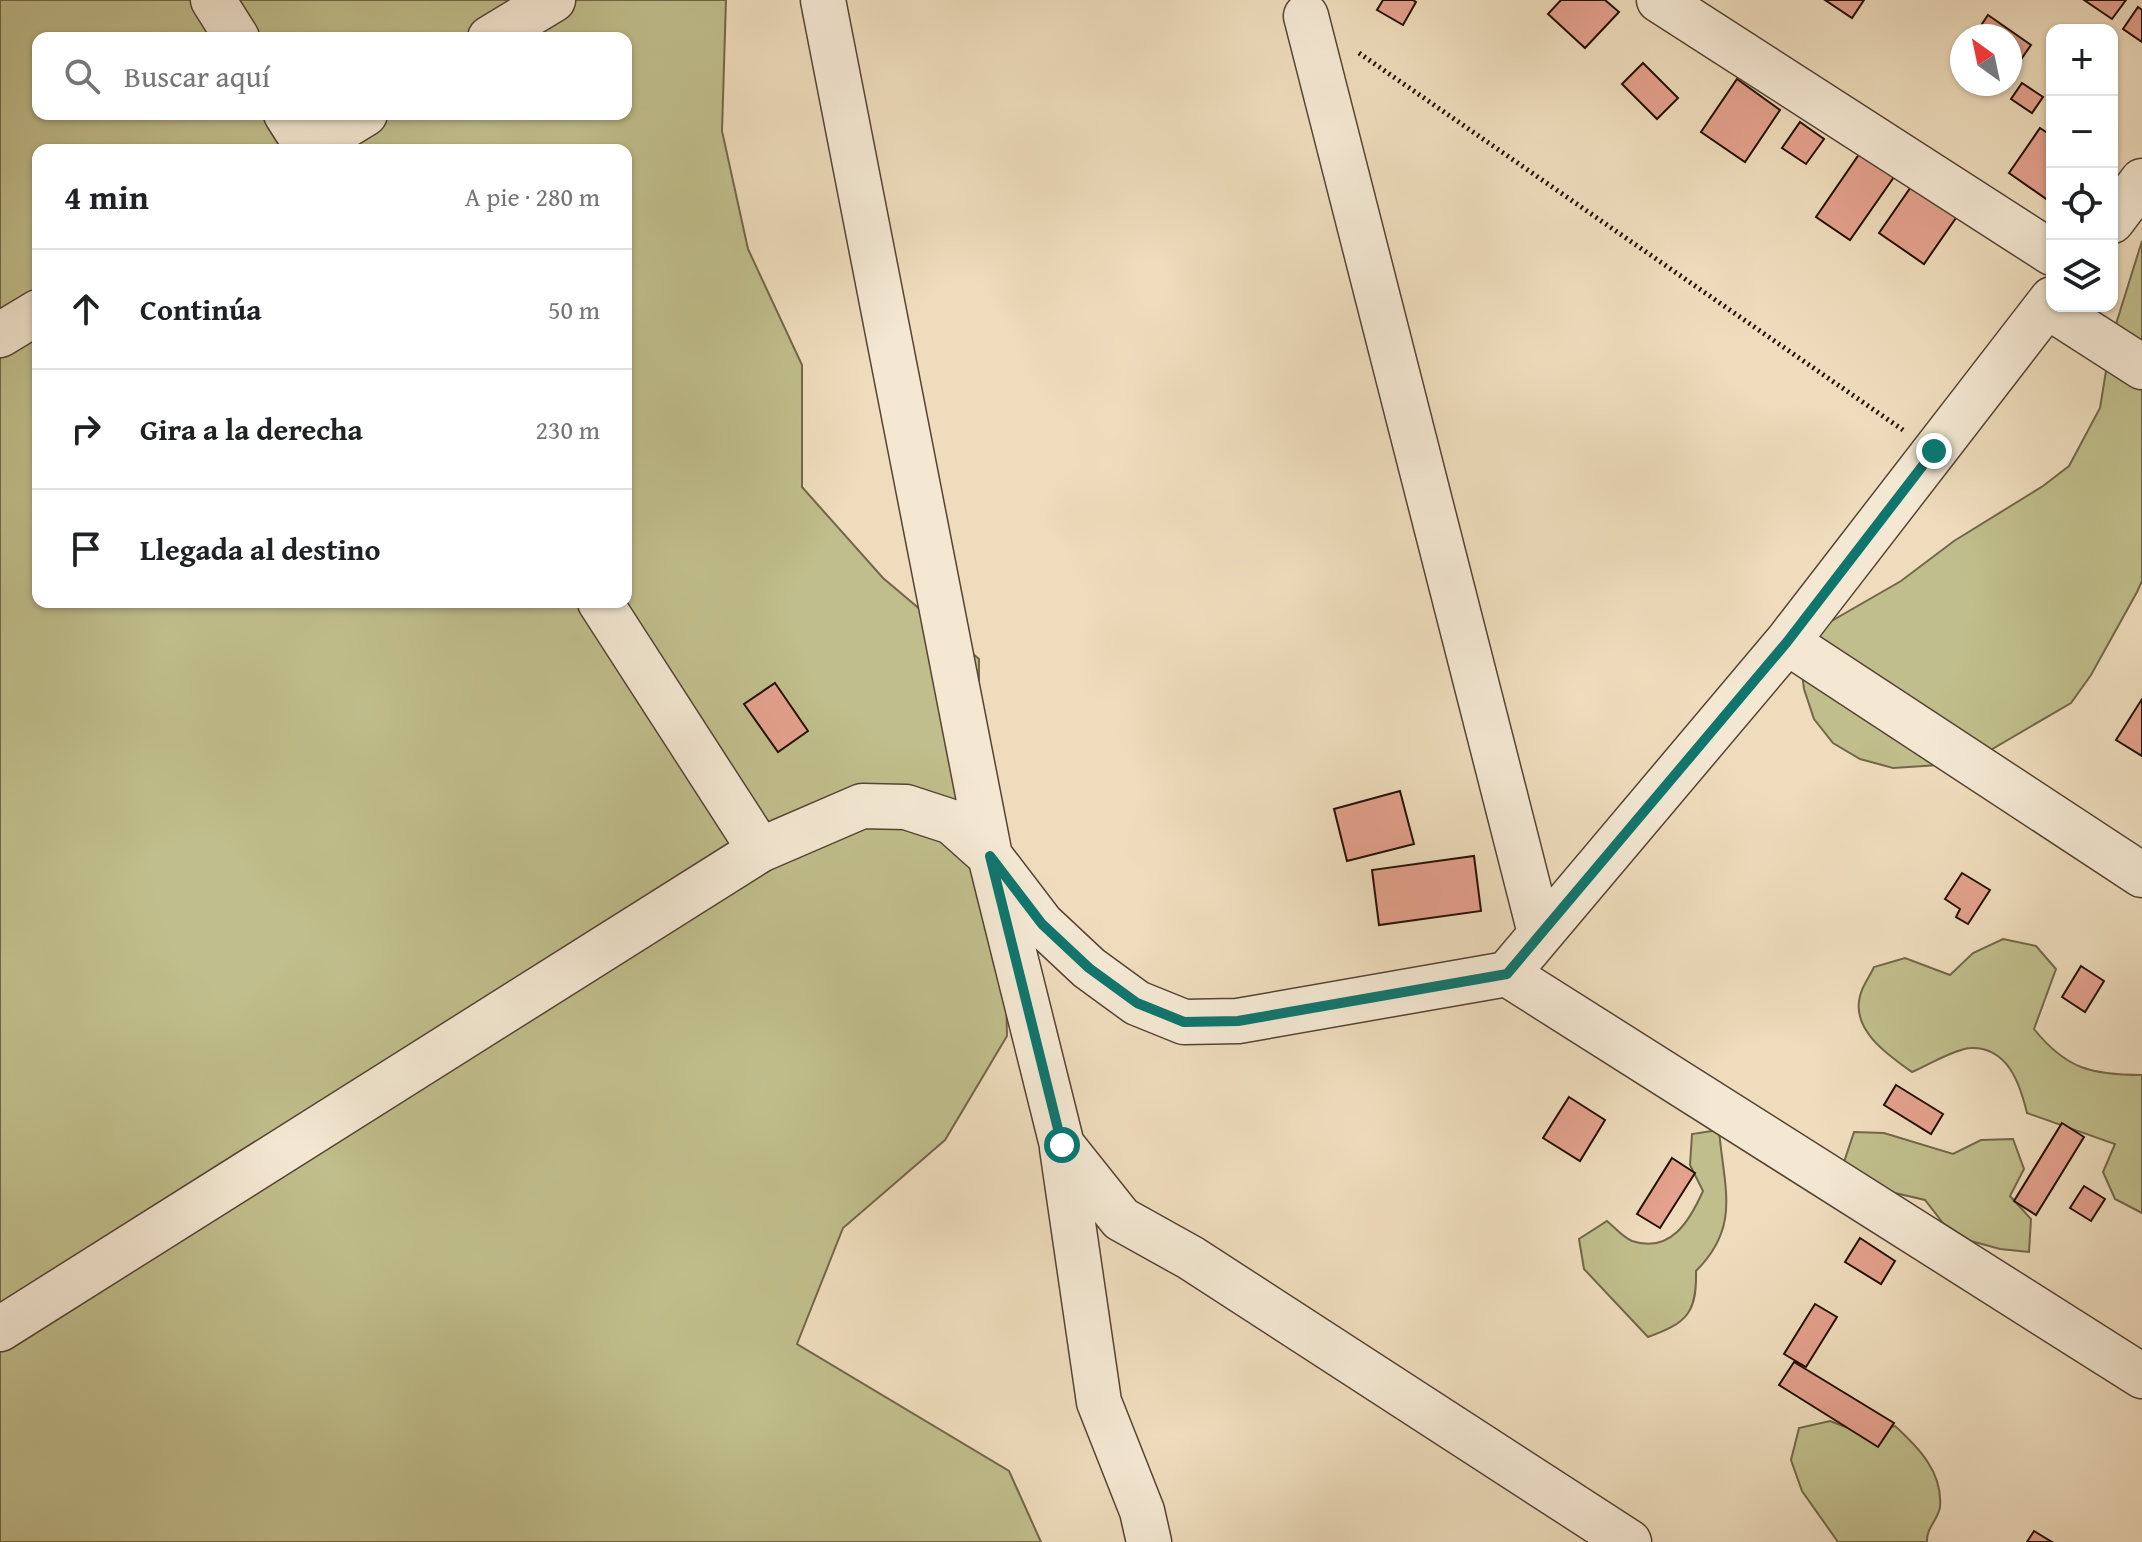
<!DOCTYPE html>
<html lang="es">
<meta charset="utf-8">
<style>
:root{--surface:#fff;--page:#f2f2f2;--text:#202124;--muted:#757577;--line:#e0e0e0}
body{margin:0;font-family:"Gentium Book Plus",serif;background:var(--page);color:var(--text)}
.controls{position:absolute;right:24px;top:24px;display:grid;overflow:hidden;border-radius:16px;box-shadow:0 2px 6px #0004}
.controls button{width:72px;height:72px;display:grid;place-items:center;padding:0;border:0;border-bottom:2px solid var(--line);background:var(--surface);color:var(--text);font:40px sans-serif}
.compass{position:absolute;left:1950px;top:24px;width:72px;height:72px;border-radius:50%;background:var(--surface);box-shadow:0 2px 6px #0004;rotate:327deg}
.stop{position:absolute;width:24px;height:24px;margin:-18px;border:6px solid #0f766e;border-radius:50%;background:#fff}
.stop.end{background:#0f766e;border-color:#fff;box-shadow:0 2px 8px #0008}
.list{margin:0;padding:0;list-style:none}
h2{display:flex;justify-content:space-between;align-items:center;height:104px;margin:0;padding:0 32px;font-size:34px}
h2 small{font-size:26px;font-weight:400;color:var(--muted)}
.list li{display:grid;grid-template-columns:52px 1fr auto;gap:24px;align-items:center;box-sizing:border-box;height:120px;padding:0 32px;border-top:2px solid var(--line)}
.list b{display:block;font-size:30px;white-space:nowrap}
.list em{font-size:26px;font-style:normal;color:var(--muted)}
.icon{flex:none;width:44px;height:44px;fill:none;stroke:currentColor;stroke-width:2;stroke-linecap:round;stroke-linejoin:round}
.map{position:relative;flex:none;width:2142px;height:1542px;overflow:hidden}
.search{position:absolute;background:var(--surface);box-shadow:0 2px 6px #0004;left:32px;top:32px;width:600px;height:88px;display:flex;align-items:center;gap:20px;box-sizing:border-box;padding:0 28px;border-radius:16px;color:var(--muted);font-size:30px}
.panel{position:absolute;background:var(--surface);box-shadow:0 2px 6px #0004;left:32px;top:144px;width:600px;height:464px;border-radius:16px}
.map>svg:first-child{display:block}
</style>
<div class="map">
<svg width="2142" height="1542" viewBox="0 0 2142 1542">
<rect width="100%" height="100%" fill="#eedcbc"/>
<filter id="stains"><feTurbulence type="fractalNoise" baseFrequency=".0025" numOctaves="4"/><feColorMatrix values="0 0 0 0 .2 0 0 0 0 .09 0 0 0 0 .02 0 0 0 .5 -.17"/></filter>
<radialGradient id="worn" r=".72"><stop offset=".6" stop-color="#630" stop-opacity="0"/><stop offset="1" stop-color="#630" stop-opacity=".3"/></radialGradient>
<path fill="#c0be8c" stroke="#726749" stroke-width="2" fill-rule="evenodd" d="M0 0H726L722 131 748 249 802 365V487L883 578 979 659V781L1004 908 1007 1036 945 1140 843 1228 797 1344 1009 1471 1041 1542H0ZM38 38H626V114H38ZM38 150H626V602H38Z
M2142 241V581L2137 592 2091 675 2071 703 1987 752 1955 764 1893 768 1860 759 1833 743 1814 719 1804 689 1800 658 1816 630 1901 581 1954 541 2043 486 2069 466 2100 408 2111 340Z
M2003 939 2036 946 2056 969 2034 1029C2066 1069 2092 1075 2142 1075V1213L2115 1199 2103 1172 2115 1144 2027 1113C2020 1084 2008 1047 1971 1048 1957 1048 1926 1066 1912 1072 1888 1055 1851 1030 1860 996 1862 986 1870 976 1874 967L1905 958 1950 975 1973 953Z
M1719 1130C1724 1189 1741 1226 1696 1271 1697 1313 1687 1323 1648 1337L1584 1269 1579 1239 1607 1221C1614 1227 1624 1238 1632 1241 1671 1254 1690 1220 1703 1191L1690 1165 1692 1134Z
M1854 1132 1884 1133 1953 1154 1981 1140 2013 1139 2024 1169 2010 1196 2031 1219 2029 1252 2000 1249 1971 1241 1943 1223 1925 1200 1865 1186 1843 1165Z
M1830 1421 1864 1434 1895 1426C1918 1447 1943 1472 1940 1507 1938 1520 1926 1528 1927 1542H1838L1802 1491 1791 1460 1799 1428Z"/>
<path fill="#e4a18d" stroke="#241006" stroke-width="2" d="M1383 0H1413L1416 2 1403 25 1377 10Z
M1561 0H1605L1619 12 1585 48 1548 14Z
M1825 0H1864L1852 18Z
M2084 0H2126L2112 19Z
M2138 7 2142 10V42L2123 29Z
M1988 15 2031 45 2010 75V36H1974Z
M1643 63 1678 98 1657 119 1622 84Z
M1737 79 1780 110 1745 162 1701 132Z
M2022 83 2043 97 2032 113 2011 99Z
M1800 122 1824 139 1806 164 1782 148Z
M2040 128 2052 136V203L2009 173Z
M1860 153 1894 177 1850 240 1816 217Z
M1913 184 1958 215 1924 264 1879 233Z
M775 683 808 731 778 752 744 704Z
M2142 699V756L2116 740Z
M1400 791 1414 844 1347 861 1334 809Z
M1474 856 1481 911 1379 925 1372 870Z
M1962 873 1990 890 1968 924 1956 917 1960 909 1945 899Z
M2081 966 2104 981 2085 1012 2062 997Z
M1896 1085 1943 1114 1931 1134 1884 1105Z
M1569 1097 1605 1120 1580 1161 1543 1138Z
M2062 1123 2084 1137 2036 1215 2014 1201Z
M1672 1158 1695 1173 1660 1228 1637 1214Z
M2084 1186 2105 1199 2091 1221 2070 1208Z
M1860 1238 1895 1261 1881 1284 1845 1262Z
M1815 1304 1837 1317 1806 1367 1784 1354Z
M1794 1362 1894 1423 1878 1447 1779 1385Z
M2034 1531 2052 1542H2027Z"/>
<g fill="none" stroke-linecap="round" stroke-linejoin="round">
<g stroke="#564334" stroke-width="47">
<path id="minor" d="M213 0 237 38
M823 0 990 856 1062 1145 1121 1219 1191 1258 1629 1542
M1659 0 2052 253
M1306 16 1540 933
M490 38 553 0
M286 114 309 150
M306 150 365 114
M2112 221 2142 181
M2047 306 2142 367
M0 335 38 312
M600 602 760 850
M1787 642 2142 875
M1507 974 2142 1376
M1062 1148 1099 1402 1142 1511 1149 1542
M0 1329 760 850 862 806 906 807 952 822 990 856 1042 924 1089 968 1137 1003 1184 1022 1238 1021 1507 974 1787 642 2052 299"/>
</g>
<path stroke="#241006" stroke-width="5" stroke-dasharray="2 4" stroke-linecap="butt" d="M1359 53 1903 430"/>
<use href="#minor" stroke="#f4e8d3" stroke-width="44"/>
</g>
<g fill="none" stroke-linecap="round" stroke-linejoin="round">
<path stroke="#0f766e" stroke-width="10" d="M1062 1145 990 856 1042 924 1089 968 1137 1003 1184 1022 1238 1021 1507 974 1787 642 1934 451"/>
</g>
<rect width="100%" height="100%" filter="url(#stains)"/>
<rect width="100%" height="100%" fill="url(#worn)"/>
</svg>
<div class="controls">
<button>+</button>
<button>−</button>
<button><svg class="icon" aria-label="locate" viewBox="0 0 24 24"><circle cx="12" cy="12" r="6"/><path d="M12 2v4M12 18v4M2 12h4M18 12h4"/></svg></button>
<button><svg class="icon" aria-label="layers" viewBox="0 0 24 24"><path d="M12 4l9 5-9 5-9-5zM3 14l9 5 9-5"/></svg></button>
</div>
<svg class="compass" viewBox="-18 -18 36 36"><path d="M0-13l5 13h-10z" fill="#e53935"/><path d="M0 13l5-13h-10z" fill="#757577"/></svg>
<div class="stop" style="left:1062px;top:1145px"></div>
<div class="stop end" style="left:1934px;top:451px"></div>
<div class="search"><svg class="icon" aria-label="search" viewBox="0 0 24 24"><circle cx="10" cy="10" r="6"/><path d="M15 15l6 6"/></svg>Buscar aquí</div>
<section class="panel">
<h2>4 min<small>A pie · 280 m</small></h2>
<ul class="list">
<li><svg class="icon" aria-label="ahead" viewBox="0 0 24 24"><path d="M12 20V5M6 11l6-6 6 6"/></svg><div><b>Continúa</b></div><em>50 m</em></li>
<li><svg class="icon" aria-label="right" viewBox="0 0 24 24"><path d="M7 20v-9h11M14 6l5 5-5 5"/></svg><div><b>Gira a la derecha</b></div><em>230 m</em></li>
<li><svg class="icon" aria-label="arrive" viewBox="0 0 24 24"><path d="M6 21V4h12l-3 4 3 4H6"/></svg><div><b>Llegada al destino</b></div></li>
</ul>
</section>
</div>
